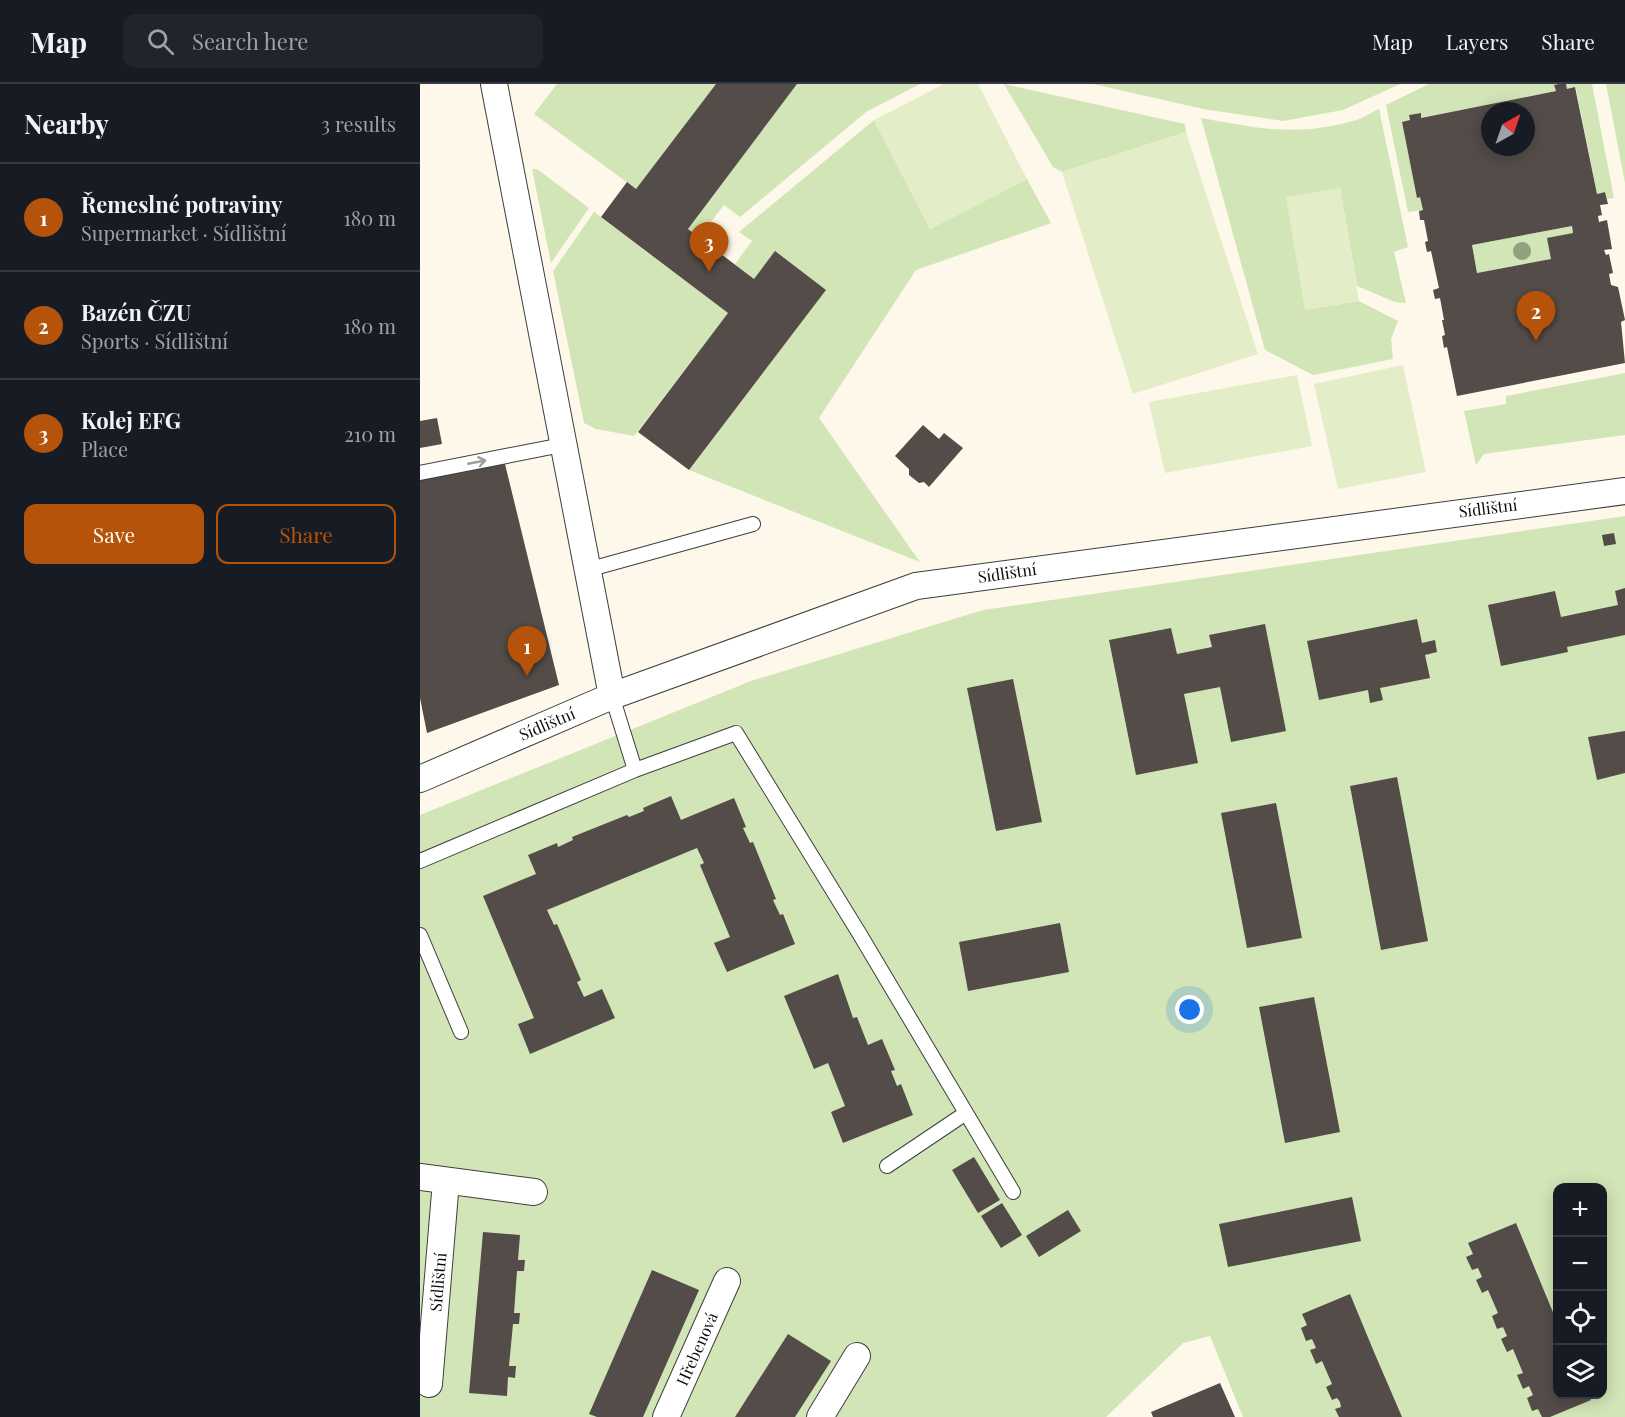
<!DOCTYPE html>
<meta charset="utf-8">
<style>
:root{--surface:#171b24;--page:#20242c;--text:#f1f3f6;--muted:#9ea1a6;--line:#363941;--accent:#b45309}
body{margin:0;font-family:"Playfair Display",serif;background:var(--page);color:var(--text)}
.controls{position:absolute;right:18px;bottom:18px;display:grid;overflow:hidden;border-radius:12px;box-shadow:0 3px 15px #0003}
.controls button{width:54px;height:54px;display:grid;place-items:center;padding:0;border:0;border-bottom:2px solid var(--line);background:var(--surface);color:var(--text);font:30px sans-serif}
.compass{position:absolute;left:1061px;top:18px;width:54px;height:54px;border-radius:50%;background:var(--surface);box-shadow:0 3px 15px #0003;rotate:40deg}
.you{position:absolute;left:770px;top:926px;width:21px;height:21px;margin:-15px;border:4px solid #fff;border-radius:50%;background:#1a73e8;box-shadow:0 0 0 9px #1a73e833}
.badge{display:grid;place-items:center;width:39px;height:39px;border-radius:50%;background:var(--accent);color:#fff;font-size:20px;font-weight:700}
.pin{position:absolute;translate:-50% -50px;filter:drop-shadow(0 2px 3px #0008)}
.pin::after{content:'';position:absolute;top:32px;width:21px;height:18px;background:inherit;clip-path:polygon(0 0,100% 0,50% 100%)}
.list{margin:0;padding:0;list-style:none}
h2{display:flex;justify-content:space-between;align-items:center;height:78px;margin:0;padding:0 24px;font-size:26px}
h2 small{font-size:20px;font-weight:400;color:var(--muted)}
.list li{display:grid;grid-template-columns:39px 1fr auto;gap:18px;align-items:center;box-sizing:border-box;height:108px;padding:0 24px;border-top:2px solid var(--line)}
.list b{display:block;font-size:22px;white-space:nowrap}
.list p{margin:0;font-size:20px;white-space:nowrap;color:var(--muted)}
.list em{font-size:20px;font-style:normal;color:var(--muted)}
.actions{display:flex;gap:12px;padding:18px 24px}
.actions a{flex:1;padding:14px 0;border:2px solid var(--accent);border-radius:12px;text-align:center;font-size:21px;color:var(--accent)}
.actions .main{background:var(--accent);color:#fff}
.icon{flex:none;width:33px;height:33px;fill:none;stroke:currentColor;stroke-width:2;stroke-linecap:round;stroke-linejoin:round}
.map{position:relative;flex:none;width:1205px;height:1333px;overflow:hidden}
header{display:flex;align-items:center;gap:36px;box-sizing:border-box;height:84px;padding:0 30px;background:var(--surface);border-bottom:2px solid var(--line)}
header strong{font-size:28px}
nav{display:flex;gap:33px;margin-inline-start:auto;font-size:21px}
.search{width:420px;height:54px;background:var(--page);display:flex;align-items:center;gap:15px;box-sizing:border-box;padding:0 21px;border-radius:12px;color:var(--muted);font-size:22px}
main{display:flex}
aside{flex:1;background:var(--surface)}
.map>svg:first-child{display:block}
</style>
<header>
<strong>Map</strong>
<div class="search"><svg class="icon" aria-label="search" viewBox="0 0 24 24"><circle cx="10" cy="10" r="6"/><path d="M15 15l6 6"/></svg>Search here</div>
<nav><a>Map</a><a>Layers</a><a>Share</a></nav>
</header>
<main>
<aside>
<h2>Nearby<small>3 results</small></h2>
<ul class="list">
<li><span class="badge">1</span><div><b>Řemeslné potraviny</b><p>Supermarket · Sídlištní</p></div><em>180 m</em></li>
<li><span class="badge">2</span><div><b>Bazén ČZU</b><p>Sports · Sídlištní</p></div><em>180 m</em></li>
<li><span class="badge">3</span><div><b>Kolej EFG</b><p>Place</p></div><em>210 m</em></li>
</ul>
<div class="actions"><a class="main">Save</a><a>Share</a></div>
</aside>
<div class="map">
<svg width="1205" height="1333" viewBox="0 0 1205 1333">
<rect width="100%" height="100%" fill="#fef8ea"/>
<path fill="#d2e5b7" fill-rule="evenodd" d="M137 0H296L216 105 114 30Z
M377 0H500L446 28 320 133 304 121 279 153 268 145Z
M584 0 765 40 766 48 642 88 633 83Z
M673 0H980L923 26 863 37 783 25Z
M1009 0H1139L1134 1 1136 7 1001 34 1000 29 989 31 990 36 982 39 997 113H1000L1003 126 988 128 966 21Z
M1146 0H1172L1194 114 1187 115 1185 108 1177 110 1156 4 1147 5Z
M1186 0H1205V99Z
M959 25 988 163 974 168 986 219 975 218 937 202 920 104 885 226 939 217 978 237 971 255 973 275 893 291 845 266 781 34C838 44 874 53 933 37 942 35 950 29 959 25Z
M454 36 510 145 607 95 631 139 496 186 399 334 500 478 269 386 406 206 334 195 315 180 332 157 319 148Z
M112 85H117L169 124 131 179Z
M174 128 308 229 214 352 176 345 164 339 133 187Z
M1152 142 1153 149 1131 175 1057 189 1052 161Z
M1205 289V351L1064 370 1056 381 1044 327 1086 320V312Z
M1205 432V1333H823L790 1252 763 1259 686 1333H0V731L331 597 563 526ZM1138 1104H1182V1310H1138Z"/>
<path fill="#e3edc8" d="M524 0H558L607 95 510 145 454 36Z
M766 48 838 270 713 310 642 88Z
M920 104 939 217 885 226 866 113Z
M983 281 1006 388 918 405 894 300Z
M877 291 892 362 745 389 729 318Z"/>
<path fill="#534c48" fill-rule="evenodd" d="M296 0H377L268 145 334 195 355 167 406 206 269 386 218 348 308 229 181 133 207 98 216 105Z
M1139 0H1146L1147 5 1155 3 1177 110 1185 108 1188 120 1180 121 1182 131 1178 132 1179 138 1187 136 1192 165 1184 166 1186 171 1189 170 1193 189 1189 190 1191 201 1198 203 1205 236 1201 238 1205 279 1037 312 1027 263 1024 264 1022 252 1025 251 1022 236H1024L1020 214 1015 215 1013 206 1019 204 1011 167 1007 168 1005 158 1008 157 1004 136H1000L999 127 1003 126 1000 113 997 114 982 38 990 36 989 31 1001 29V34L1136 7 1134 1ZM1070 27H1106V63H1070ZM1152 142 1153 149 1127 154 1131 175 1057 189 1052 161Z
M17 334 22 360 0 364V337Z
M503 341 519 355 524 349 543 364 509 403 504 398 499 399 489 391V385L475 372Z
M85 380 139 601 7 649 0 614V395Z
M1194 449 1196 460 1184 462 1182 451Z
M1205 504V551L1147 563 1148 568 1081 582 1068 521 1135 507 1141 533 1198 521 1195 507Z
M997 535 1002 559 1015 556 1017 568 1005 571 1010 594 960 604 963 616 950 619 948 606 899 616 887 557Z
M845 540 866 647 811 658 800 603 764 610 778 679 716 691 689 556 751 544 757 570 792 563 789 551Z
M593 595 622 738 576 747 547 604Z
M1205 647V689L1177 696 1168 653Z
M977 693 1008 857 961 866 930 702Z
M251 712 261 736 314 714 326 743 323 744 330 759 333 758 356 815 353 816 360 831 363 830 375 860 307 888 294 859 310 853 280 781 284 779 277 764 127 826 134 841 137 840 161 896 157 898 164 913 182 905 195 934 110 970 98 940 114 934 63 812 116 790 108 771 137 759 138 763 153 756 152 753 207 731 209 733 224 727 223 724Z
M856 719 882 854 827 864 801 729Z
M640 839 649 888 548 907 539 858Z
M418 890 433 934 437 933 448 961 462 955 475 986 471 987 477 1002 481 1000 493 1031 423 1059 411 1028 425 1022 408 979 394 985 364 912Z
M894 913 920 1048 865 1059 839 923Z
M554 1073 580 1116 558 1129 532 1086Z
M932 1113 941 1157 808 1183 799 1140Z
M582 1119 602 1151 581 1164 561 1132Z
M648 1126 661 1147 619 1173 606 1152Z
M1096 1139 1137 1238V1311H1168L1171 1316 1130 1333H1122L1118 1325 1112 1327 1107 1314 1113 1311 1109 1302 1103 1305 1097 1291 1103 1289 1093 1265 1087 1268 1081 1255 1087 1252 1083 1243 1077 1245 1072 1232 1078 1229 1068 1206 1062 1209 1056 1196 1062 1193 1058 1184 1052 1186 1046 1173 1053 1170 1048 1159Z
M63 1148 100 1151 98 1176H105L104 1187H97L94 1229H100L99 1240H93L89 1282H96L95 1294 88 1293 87 1312 49 1309Z
M232 1186 279 1206 223 1333H177L169 1330Z
M930 1210 954 1268 982 1333H919L915 1325 921 1323 920 1318 917 1314 912 1316 906 1303 912 1300 902 1277 896 1280 890 1266 896 1264 892 1255 886 1257 881 1244 887 1241 882 1230Z
M368 1250 411 1277 375 1333H315Z
M800 1299 815 1333H733L731 1328Z"/>
<g fill="none" stroke-linecap="round" stroke-linejoin="round">
<g stroke="#3e3e3e" stroke-width="16">
<path id="lane" d="M0 389 142 361
M167 486 333 440
M192 612 215 686
M0 777 215 686 316 649 439 849 593 1108
M0 851 41 948
M467 1082 546 1029"/>
</g>
<g stroke="#3e3e3e" stroke-width="28">
<path id="street" d="M74 0 192 612
M0 695 192 612 496 502 1205 407
M0 1093 114 1108
M9 1300 26 1097
M246 1333 307 1197
M400 1333 437 1272"/>
</g>
<use href="#lane" stroke="#fff" stroke-width="14"/>
<use href="#street" stroke="#fff" stroke-width="26"/>
</g>
<circle fill="#8ea37b" cx="1102" cy="167" r="9"/>
<defs><path id="oneway-shaft" d="M-6 0H5M1.5-3L5.5 0L1.5 3" fill="none" stroke-width="1.6" stroke-linecap="round" stroke-linejoin="round" transform="scale(1.5)"/></defs>
<use stroke="#9d9d9d" href="#oneway-shaft" transform="translate(57 378) rotate(-11)"/>
<g text-anchor="middle" stroke-width="6" stroke-linejoin="round" paint-order="stroke">
<g font-size="16" fill="#0b0b0b" stroke="#fff">
<text transform="translate(1068 424) rotate(-7)" y="6">Sídlištní</text>
<text transform="translate(587 489) rotate(-8)" y="6">Sídlištní</text>
<text transform="translate(127 640) rotate(-23)" y="6">Sídlištní</text>
<text transform="translate(18 1198) rotate(-85)" y="6">Sídlištní</text>
<text transform="translate(277 1265) rotate(-66)" y="6">Hřebenová</text>
</g>
</g>
</svg>
<div class="controls">
<button>+</button>
<button>−</button>
<button><svg class="icon" aria-label="locate" viewBox="0 0 24 24"><circle cx="12" cy="12" r="6"/><path d="M12 2v4M12 18v4M2 12h4M18 12h4"/></svg></button>
<button><svg class="icon" aria-label="layers" viewBox="0 0 24 24"><path d="M12 4l9 5-9 5-9-5zM3 14l9 5 9-5"/></svg></button>
</div>
<svg class="compass" viewBox="-18 -18 36 36"><path d="M0-13l5 13h-10z" fill="#e53935"/><path d="M0 13l5-13h-10z" fill="#9ea1a6"/></svg>
<div class="you"></div>
<div class="pin badge" style="left:107px;top:592px">1</div>
<div class="pin badge" style="left:1116px;top:257px">2</div>
<div class="pin badge" style="left:289px;top:188px">3</div>
</div>
</main>
